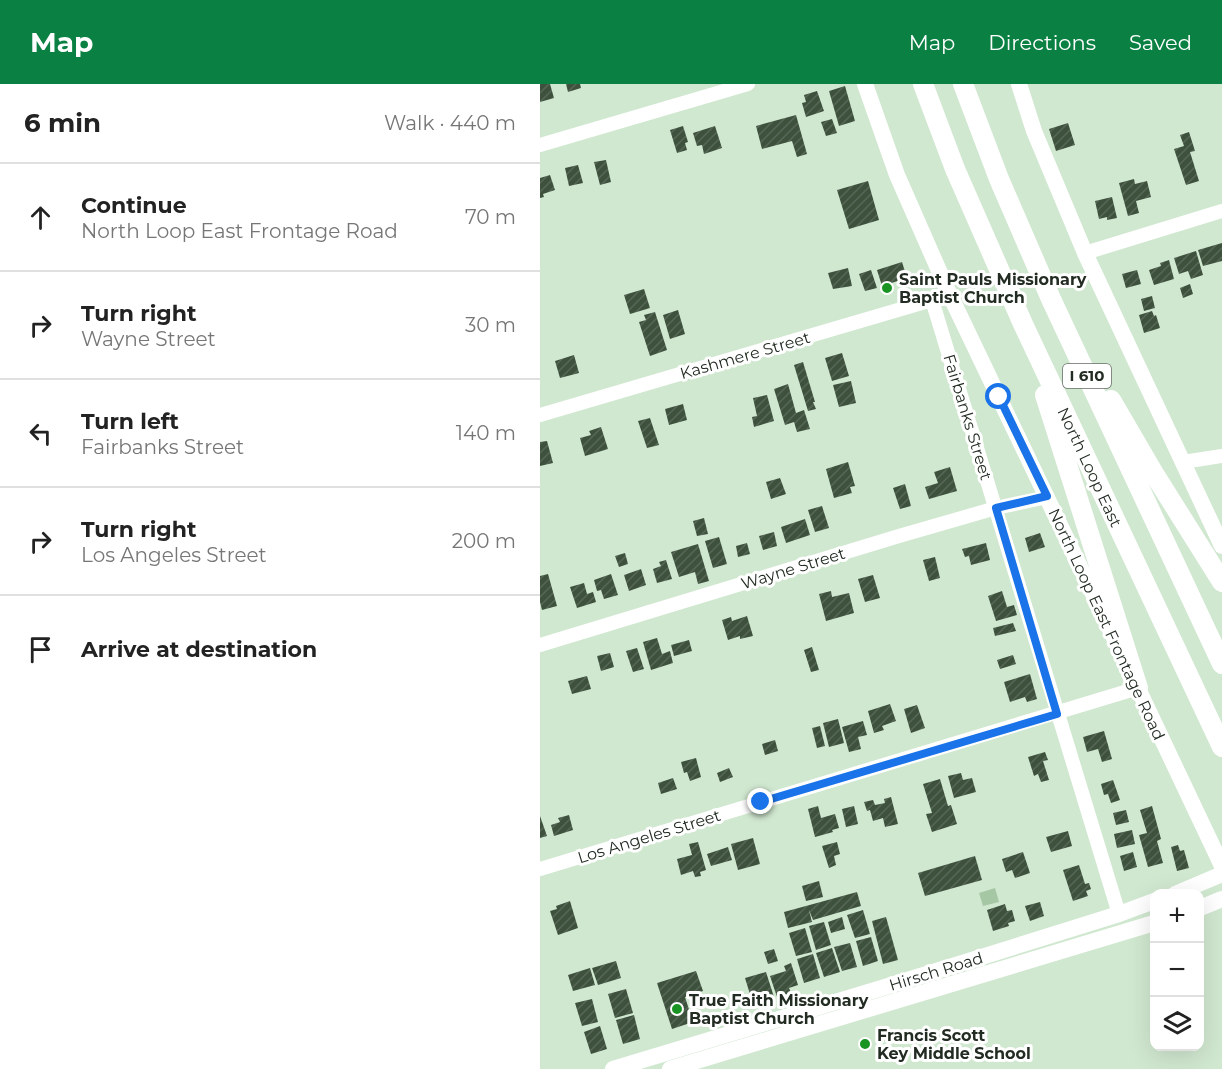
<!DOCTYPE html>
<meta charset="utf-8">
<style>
:root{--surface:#fff;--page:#f2f2f2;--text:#222;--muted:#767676;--line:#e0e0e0;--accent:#0b8043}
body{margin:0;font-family:Montserrat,sans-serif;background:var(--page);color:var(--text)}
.controls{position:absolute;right:18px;bottom:18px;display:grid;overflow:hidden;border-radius:12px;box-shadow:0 6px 24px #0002}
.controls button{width:54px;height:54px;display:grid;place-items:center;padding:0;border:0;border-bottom:2px solid var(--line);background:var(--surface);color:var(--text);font:30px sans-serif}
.stop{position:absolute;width:18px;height:18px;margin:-14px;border:4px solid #1a73e8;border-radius:50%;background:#fff}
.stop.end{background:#1a73e8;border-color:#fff;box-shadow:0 2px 6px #0008}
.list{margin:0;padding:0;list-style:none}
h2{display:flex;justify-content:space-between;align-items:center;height:78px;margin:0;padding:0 24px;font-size:26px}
h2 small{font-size:20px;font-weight:400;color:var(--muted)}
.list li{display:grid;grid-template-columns:39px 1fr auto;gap:18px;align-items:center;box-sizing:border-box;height:108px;padding:0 24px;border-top:2px solid var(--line)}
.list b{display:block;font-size:22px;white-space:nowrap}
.list p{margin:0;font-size:20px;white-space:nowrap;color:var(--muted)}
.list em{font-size:20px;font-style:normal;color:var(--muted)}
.icon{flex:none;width:33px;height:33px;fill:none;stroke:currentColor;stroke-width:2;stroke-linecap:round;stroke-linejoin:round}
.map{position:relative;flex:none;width:682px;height:985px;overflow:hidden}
header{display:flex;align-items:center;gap:36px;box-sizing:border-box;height:84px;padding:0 30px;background:var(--accent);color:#fff}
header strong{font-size:28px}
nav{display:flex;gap:33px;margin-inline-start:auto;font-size:21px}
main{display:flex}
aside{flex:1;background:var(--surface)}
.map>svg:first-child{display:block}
</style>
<header>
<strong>Map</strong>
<nav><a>Map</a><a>Directions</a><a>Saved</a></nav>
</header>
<main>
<aside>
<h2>6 min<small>Walk · 440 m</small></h2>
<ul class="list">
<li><svg class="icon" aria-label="ahead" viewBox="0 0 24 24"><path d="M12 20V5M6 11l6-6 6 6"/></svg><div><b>Continue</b><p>North Loop East Frontage Road</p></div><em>70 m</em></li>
<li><svg class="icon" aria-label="right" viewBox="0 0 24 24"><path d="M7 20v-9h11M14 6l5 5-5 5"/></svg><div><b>Turn right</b><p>Wayne Street</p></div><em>30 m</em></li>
<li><svg class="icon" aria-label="left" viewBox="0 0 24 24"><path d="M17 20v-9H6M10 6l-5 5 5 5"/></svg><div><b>Turn left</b><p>Fairbanks Street</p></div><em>140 m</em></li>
<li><svg class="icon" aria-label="right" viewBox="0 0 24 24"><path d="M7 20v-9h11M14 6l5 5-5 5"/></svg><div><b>Turn right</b><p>Los Angeles Street</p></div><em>200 m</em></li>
<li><svg class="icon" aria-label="arrive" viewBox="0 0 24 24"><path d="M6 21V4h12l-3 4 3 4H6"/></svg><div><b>Arrive at destination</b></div></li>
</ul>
</aside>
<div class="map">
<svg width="682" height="985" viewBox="0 0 682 985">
<defs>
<pattern id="building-hatch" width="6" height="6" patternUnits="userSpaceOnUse" patternTransform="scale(1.5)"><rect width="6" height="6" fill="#3e513d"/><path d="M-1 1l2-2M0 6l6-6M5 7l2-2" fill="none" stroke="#576757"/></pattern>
</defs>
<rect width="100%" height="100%" fill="#d1e8d0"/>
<path fill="#a5c7a3" d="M455 804 459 818 443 822 439 809Z"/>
<path fill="url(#building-hatch)" d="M0 0H10L14 14 0 18Z
M26 0H40L41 4 28 8Z
M305 2 315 37 299 42 289 7Z
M277 7 284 27 266 33 262 19 266 18 264 11Z
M256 31 267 70 257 73 252 57 222 65 216 42Z
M292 35 297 49 286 52 281 38Z
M528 39 535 61 516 67 509 45Z
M143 42 148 58 145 59 147 66 137 69 130 46Z
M175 42 182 64 164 70 162 61 157 62 153 49Z
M649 48 655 67 650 68 659 97 646 101 634 65 644 62 640 51Z
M66 76 71 98 60 101 54 78Z
M38 81 43 99 29 102 25 84Z
M10 91 15 106 3 110 4 113 0 114V94Z
M594 95 595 100 607 97 611 113 596 117 599 129 588 132 579 99Z
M328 97 339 136 309 145 297 106Z
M572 113 577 134 567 136V133L559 135 555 117Z
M682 159V177L663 182 658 166Z
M656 167 663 191 651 195 648 187 639 190 634 174Z
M629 176 634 195 614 201 609 186 621 182 620 179Z
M362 178 367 194 342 202 337 186Z
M308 184 312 202 293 205 288 189Z
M331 186 337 204 325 207 319 190Z
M597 186 601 200 586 204 582 190Z
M650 200 653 210 643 214 640 204Z
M104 205 110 224 90 230 84 211Z
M612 212 615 224 604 227 601 215Z
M138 226 145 250 130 255 123 231Z
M612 227 614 232 616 231 620 244 604 249 599 231Z
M115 228 127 266 110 272 99 238 106 236 104 231Z
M302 269 309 292 292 297 285 274Z
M34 271 39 289 20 294 15 277Z
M263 278 275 318H273L276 325 268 327 254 281Z
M311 297 316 319 299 323 293 301Z
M248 300 256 329 264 326 270 345 257 348 254 338 245 341 234 305Z
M227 311 234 337 214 343 212 333 217 332 213 314Z
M143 320 147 336 129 341 125 325Z
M110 334 119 361 107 364 98 337Z
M61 343 68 365 45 372 40 354 51 351 49 347Z
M7 357 13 379 0 382V358Z
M308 378 315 402 310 403 312 409 294 414 286 385Z
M410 383 417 407 389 415 385 403 398 399 394 388Z
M240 394 246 410 231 415 226 398Z
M365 400 371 422 360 425 353 404Z
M282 422 289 444 275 448 268 426Z
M164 434 168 450 157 452 153 437Z
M265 435 270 451 246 459 241 443Z
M234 448 237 462 223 466 219 452Z
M500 449 505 463 489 468 485 454Z
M179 453 187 480 173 484 165 457Z
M207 459 210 470 198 473 196 462Z
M446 459 450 476 431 481 429 472 425 473 422 465Z
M158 460 169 497 158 500 155 488 139 493 131 468Z
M85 469 88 480 79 483 75 472Z
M395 473 400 494 389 497 383 476Z
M126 476 132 495 117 499 113 485 121 482 119 478Z
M101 485 106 501 89 507 84 491Z
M8 490 17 522 2 526 0 518V492Z
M71 490 78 511 64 515 61 506 57 507 54 496Z
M333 491 340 514 325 518 318 495Z
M44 499 47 510 53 508 56 518 37 524 30 503Z
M291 507 292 513 309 509 314 529 286 537 279 510Z
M462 507 467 523 474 521 477 531 456 537 448 512Z
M207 532 213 552 200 555V552L188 556 182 536 191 533 192 537Z
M473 539 476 547 455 552 453 544Z
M117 554 122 570 130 567 133 579 111 586 103 558Z
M149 556 152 567 134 572 131 561Z
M272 563 279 586 271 588 264 566Z
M97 564 104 585 93 588 86 567Z
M70 569 74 583 61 587 57 572Z
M473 571 476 580 460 585 457 576Z
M490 590 497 615 487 618 485 613 470 618 464 598Z
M47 592 51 605 32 610 28 597Z
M350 620 356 637 342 642 344 646 334 649 328 627Z
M377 621 385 644 371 649 364 625Z
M298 635 304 659 289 663 283 639Z
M323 637 327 651 318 653 321 665 309 668 302 643Z
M280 642 285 662 277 664 272 644Z
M564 647 572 675 562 678 558 665 547 668 543 653Z
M235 656 238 667 225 671 222 660Z
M505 668 508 676 503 677 509 696 501 698 498 690 494 692 488 673Z
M156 674 161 693 150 697 147 688 144 689 141 678Z
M189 684 193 693 180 698 177 689Z
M421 689 423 696 432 694 436 708 414 714 408 692Z
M133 694 137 705 121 710 118 699Z
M400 695 408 722 411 721 417 740 392 748 386 730 392 729 383 700Z
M573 696 580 716 571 719 568 710 564 711 561 700Z
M351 713 358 740 345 743 343 734 333 737 330 726 327 727 324 718 333 716 335 721 345 719 344 715Z
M278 722 281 734 295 730 299 744 292 746 293 748 275 753 268 725Z
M314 722 318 740 306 743 302 725Z
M612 722 621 755 617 757 623 779 608 783 599 751 607 749 600 726Z
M586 726 589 738 576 741 573 729Z
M29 731 33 746 14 752 11 741 20 738 18 734Z
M0 732 7 752 0 754Z
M592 746 595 760 577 764 574 750Z
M528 747 532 762 511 768 506 753Z
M213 754 220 780 198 786 191 760Z
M158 758 166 786 160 788 161 792 155 793 153 787 141 791 137 775 152 771 149 760Z
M297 758 300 770 294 772 296 781 289 784 282 762Z
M638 761 640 767 644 766 649 784 637 787 631 763Z
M188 763 192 776 171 782 167 770Z
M483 768 490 789 475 794 472 786 466 788 462 775Z
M593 768 597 783 584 787 580 772Z
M435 772 442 796 385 812 378 789Z
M539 781 545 800 549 799 551 805 546 807 548 812 533 817 523 786Z
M279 797 283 813 266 817 262 802Z
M317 808 321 822 273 836 269 826 272 838 248 844 244 828Z
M30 817 38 844 18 851 10 827 17 825 16 822Z
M500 818 504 832 490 837 485 822Z
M465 820 467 827 472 826 475 837 468 839 469 842 453 847 447 826Z
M323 826 330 850 315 854 307 831Z
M302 833 305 845 291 849 288 838Z
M346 833 358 876 343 880 332 837Z
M284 838 291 861 276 866 269 842Z
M265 844 272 868 256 872 249 849Z
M331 853 338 877 323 882 316 857Z
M310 859 317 883 302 887 294 863Z
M292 864 300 888 284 893 276 869Z
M234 865 238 877 228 880 224 868Z
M273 870 280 894 264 899 257 875Z
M76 877 81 894 58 901 52 884Z
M251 879 258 901 249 904 251 909 237 913 230 892 246 887 244 882Z
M50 884 55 901 33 907 28 891Z
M156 887 163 907 145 913 153 938 132 945 117 899Z
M226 888 234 913 213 920 205 894Z
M86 905 93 929 75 934 68 910Z
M52 915 58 938 42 942 35 919Z
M94 931 100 955 83 960 76 936Z
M60 942 67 965 51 970 44 948Z"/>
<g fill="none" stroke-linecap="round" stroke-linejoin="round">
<path stroke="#fff" stroke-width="14" d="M0 61 208 0
M545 169 682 127
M392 216 579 830
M0 331 392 216 408 207
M643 378 682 372
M0 561 359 452 456 424 507 413
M0 785 598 604"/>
<path stroke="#fff" stroke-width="16" d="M325 0 357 91 408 207 577 560
M479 0 494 47 545 169 682 462
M593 594 682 782
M635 810 682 790
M660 824 682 815
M73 985 345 903 579 830 614 817
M130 985 614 839"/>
<path stroke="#fff" stroke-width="20" d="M383 0 415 85 483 240 682 663
M423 0 459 95 511 215 682 580
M505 311 598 604
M571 316 613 388 682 498"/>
</g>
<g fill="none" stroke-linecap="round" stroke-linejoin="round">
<path stroke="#1a73e8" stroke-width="8" d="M221 718 517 630 456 424 507 412 459 313"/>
</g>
<g fill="#199322" stroke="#fff" stroke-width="2">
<circle cx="347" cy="204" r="6"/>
<circle cx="137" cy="925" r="6"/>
<circle cx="325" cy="960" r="6"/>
</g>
<g text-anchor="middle" stroke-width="6" stroke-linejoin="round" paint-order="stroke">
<rect fill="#fff" stroke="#656b65" stroke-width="1.5" x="523" y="280" width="48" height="24" rx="4.5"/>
<g font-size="15" font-weight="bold" fill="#232c23">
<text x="547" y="297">I 610</text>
</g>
<g font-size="16" font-weight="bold" fill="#232c23" stroke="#fff" text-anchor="start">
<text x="359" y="201">Saint Pauls Missionary<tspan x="359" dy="18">Baptist Church</tspan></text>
<text x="149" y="922">True Faith Missionary<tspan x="149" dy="18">Baptist Church</tspan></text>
<text x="337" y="957">Francis Scott<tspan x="337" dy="18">Key Middle School</tspan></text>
</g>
<g font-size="16" fill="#232c23" stroke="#fff">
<text transform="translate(205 271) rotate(-16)" y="6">Kashmere Street</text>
<text transform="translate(428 333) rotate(73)" y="6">Fairbanks Street</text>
<text transform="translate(550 383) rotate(65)" y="6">North Loop East</text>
<text transform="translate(253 484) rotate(-17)" y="6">Wayne Street</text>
<text transform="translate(567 540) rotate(65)" y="6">North Loop East Frontage Road</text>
<text transform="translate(109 752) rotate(-17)" y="6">Los Angeles Street</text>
<text transform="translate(396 887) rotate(-17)" y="6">Hirsch Road</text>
</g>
</g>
</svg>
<div class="controls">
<button>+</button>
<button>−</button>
<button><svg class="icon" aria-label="layers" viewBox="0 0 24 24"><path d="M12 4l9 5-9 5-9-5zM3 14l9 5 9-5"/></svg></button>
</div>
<div class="stop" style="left:459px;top:313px"></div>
<div class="stop end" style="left:221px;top:718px"></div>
</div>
</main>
